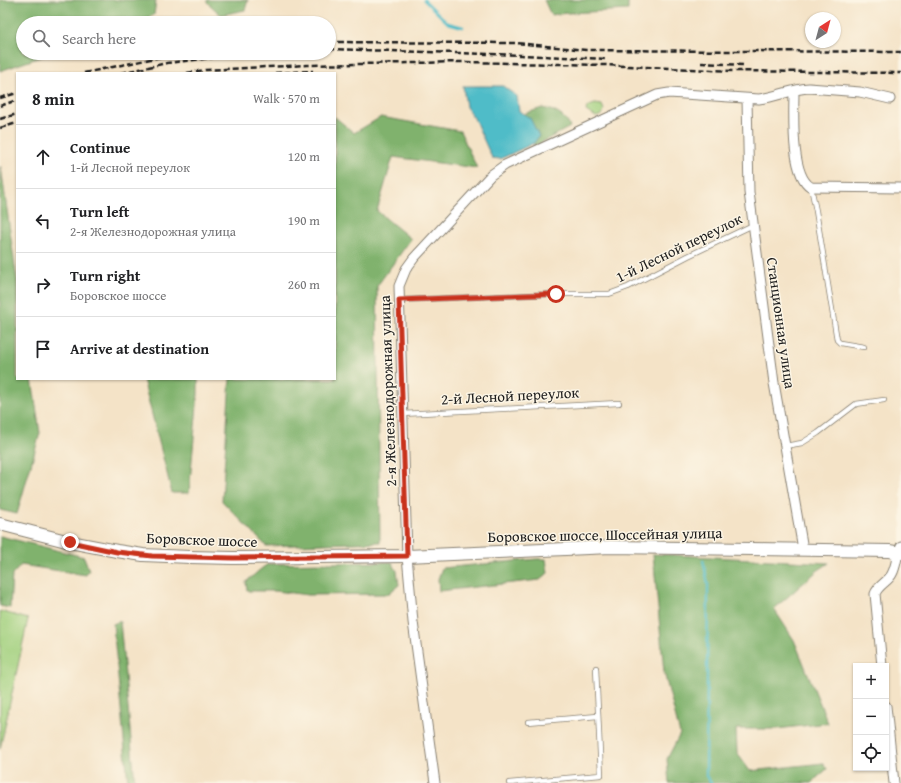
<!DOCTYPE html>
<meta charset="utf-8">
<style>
:root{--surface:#fff;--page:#f6f6f6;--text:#202124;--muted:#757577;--line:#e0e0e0}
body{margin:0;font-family:"Gentium Book Plus",serif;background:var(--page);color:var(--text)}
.controls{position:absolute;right:12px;bottom:12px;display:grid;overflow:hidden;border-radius:0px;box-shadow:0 1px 3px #0004}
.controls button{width:36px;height:36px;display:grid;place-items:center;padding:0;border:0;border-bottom:1px solid var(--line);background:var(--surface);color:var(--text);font:20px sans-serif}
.compass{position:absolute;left:805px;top:12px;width:36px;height:36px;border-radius:50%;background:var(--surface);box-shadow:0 1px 3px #0004;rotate:36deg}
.stop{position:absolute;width:12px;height:12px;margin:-9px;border:3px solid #c8321e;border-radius:50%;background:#fff}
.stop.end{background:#c8321e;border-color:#fff;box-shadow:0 1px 4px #0008}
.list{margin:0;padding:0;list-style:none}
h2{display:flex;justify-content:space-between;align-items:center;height:52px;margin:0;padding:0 16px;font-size:17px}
h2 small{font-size:13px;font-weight:400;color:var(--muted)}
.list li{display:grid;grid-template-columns:26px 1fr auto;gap:12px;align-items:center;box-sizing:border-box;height:64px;padding:0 16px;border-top:1px solid var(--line)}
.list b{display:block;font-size:15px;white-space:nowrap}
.list p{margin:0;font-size:13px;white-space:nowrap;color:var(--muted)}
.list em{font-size:13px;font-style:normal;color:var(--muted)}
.icon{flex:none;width:22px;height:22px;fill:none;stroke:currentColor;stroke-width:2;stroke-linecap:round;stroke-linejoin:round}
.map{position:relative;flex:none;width:901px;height:783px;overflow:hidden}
.search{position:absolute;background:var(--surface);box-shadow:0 1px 3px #0004;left:16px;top:16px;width:320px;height:44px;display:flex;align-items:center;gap:10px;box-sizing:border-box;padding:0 14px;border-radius:22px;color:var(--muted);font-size:15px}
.panel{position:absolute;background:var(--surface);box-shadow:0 1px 3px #0004;left:16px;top:72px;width:320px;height:308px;border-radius:0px}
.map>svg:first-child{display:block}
</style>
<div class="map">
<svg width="901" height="783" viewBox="0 0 901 783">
<rect width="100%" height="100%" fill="#fcf5e5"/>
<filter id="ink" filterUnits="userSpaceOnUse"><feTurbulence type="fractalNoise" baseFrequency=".025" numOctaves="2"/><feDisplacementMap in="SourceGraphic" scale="8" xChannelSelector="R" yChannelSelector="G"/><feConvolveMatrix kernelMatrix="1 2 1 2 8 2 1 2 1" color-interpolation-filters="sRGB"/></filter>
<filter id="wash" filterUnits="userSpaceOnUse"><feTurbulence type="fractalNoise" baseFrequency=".012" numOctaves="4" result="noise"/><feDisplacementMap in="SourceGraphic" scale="16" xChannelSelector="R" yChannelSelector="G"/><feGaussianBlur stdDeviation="0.9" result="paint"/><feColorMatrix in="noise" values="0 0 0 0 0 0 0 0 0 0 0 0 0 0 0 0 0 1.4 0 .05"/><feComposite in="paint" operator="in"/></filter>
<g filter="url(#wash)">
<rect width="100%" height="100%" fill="#f4e3c7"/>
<path fill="#a1d07e" stroke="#5e764d" d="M595 104 602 105 604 110 602 115 596 117 586 111 587 107Z
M0 611 28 619 0 749Z"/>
<path fill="#80b26d" stroke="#4e6744" d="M0 0H156L154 15 134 23H23V53H52L0 71Z
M207 0H248L245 10 221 15 207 2Z
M544 0H628V10L568 13 551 15Z
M542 108C554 110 565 115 570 127L544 141 534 148V143L539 136 524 114Z
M335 117 354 133 381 117 460 131 477 168 393 157 377 211 411 239 377 286 380 542 266 546 222 501 230 379H335Z
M0 167H1L17 281V379H32L40 433 17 514 0 510Z
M143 379H198V394L189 493H172Z
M0 536 84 557 89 570 86 575 21 565 12 575 10 608 0 606Z
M653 554 829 563 817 571 774 609 794 640 828 723 777 729H736L737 753 750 771 823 763 827 769 811 783H669L667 759 680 734 664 672Z
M537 559H546L548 573 540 580 439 591 438 579 442 568Z
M392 562 397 571 399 585 388 594 308 595 276 591H247L246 582C253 576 260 569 268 564Z
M120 621 135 783H128L113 624Z"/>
<path fill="#4fbcc8" stroke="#366c72" d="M463 86H503L508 90 517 96 519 111 530 118 539 136 534 143 500 159 492 158 474 118 466 107Z"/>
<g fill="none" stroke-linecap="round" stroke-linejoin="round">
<path stroke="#4fbcc8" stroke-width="2.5" d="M424 0 448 23 463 27
M703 560 708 584 706 776 711 783"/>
</g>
</g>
<g filter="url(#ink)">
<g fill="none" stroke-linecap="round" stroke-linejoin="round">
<g stroke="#888072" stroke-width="6">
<path id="lane" d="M811 187 816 211 837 340 840 343 864 347
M399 300 556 294H609L628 287 688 256 753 225
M402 414 619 403
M785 446 802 443 818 433 856 404 884 400
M528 722 598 716
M509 783 601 775 596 668"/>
</g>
<g stroke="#888072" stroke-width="11">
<path id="street" d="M794 91C794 113 790 175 811 187L901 188
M747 99 749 192 774 383 803 549
M882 666 875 594C878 585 888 582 892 574 897 565 896 555 901 546
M886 706 894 783
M435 783 413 622 407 556 399 286 406 269 414 258 491 175 505 165 657 95 669 93 759 99C776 97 792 89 809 88L860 92 890 99"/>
</g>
<g stroke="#888072" stroke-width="14">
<path id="secondary" d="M0 524 70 542 117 551 143 555 190 557 233 558 407 556 611 547 889 551 901 553"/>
</g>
<use href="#lane" stroke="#fff" stroke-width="4.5"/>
<use href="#street" stroke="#fff" stroke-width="9"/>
<use href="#secondary" stroke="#fff" stroke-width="12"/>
<path stroke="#1c1c1c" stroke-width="2.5" stroke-dasharray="6 3" stroke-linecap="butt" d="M329 42 516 43 586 50 901 52
M329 49 521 55 607 59
M701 63 745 65
M84 73 179 53
M121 73 167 63 255 53
M187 73 205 70 308 65 463 62 605 65 733 71 901 73
M275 73 313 71
M0 98 17 93
M0 106 17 100
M0 119 17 114
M0 128 17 123"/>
</g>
</g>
<g fill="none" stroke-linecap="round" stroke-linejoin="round" filter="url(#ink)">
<path stroke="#c8321e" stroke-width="5" d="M70 542 117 552 152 556 233 558 407 556 399 300 556 294"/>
</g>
<g text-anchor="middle" stroke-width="3" stroke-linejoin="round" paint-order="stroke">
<g font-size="15" fill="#1c1c1c" stroke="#fcf5e5">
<text transform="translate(679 248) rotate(-26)" y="5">1-й Лесной переулок</text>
<text transform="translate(781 323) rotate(82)" y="5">Станционная улица</text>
<text transform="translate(388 391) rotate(-92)" y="5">2-я Железнодорожная улица</text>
<text transform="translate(510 396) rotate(-3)" y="5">2-й Лесной переулок</text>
<text transform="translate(605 535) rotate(-1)" y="5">Боровское шоссе, Шоссейная улица</text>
<text transform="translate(202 540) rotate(2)" y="5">Боровское шоссе</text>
</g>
</g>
</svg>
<div class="controls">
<button>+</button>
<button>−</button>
<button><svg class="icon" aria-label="locate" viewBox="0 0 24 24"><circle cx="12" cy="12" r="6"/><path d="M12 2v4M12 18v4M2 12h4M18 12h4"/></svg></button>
</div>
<svg class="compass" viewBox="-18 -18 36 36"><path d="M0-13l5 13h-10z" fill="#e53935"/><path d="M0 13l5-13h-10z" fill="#757577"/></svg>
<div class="stop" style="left:556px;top:294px"></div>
<div class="stop end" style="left:70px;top:542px"></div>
<div class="search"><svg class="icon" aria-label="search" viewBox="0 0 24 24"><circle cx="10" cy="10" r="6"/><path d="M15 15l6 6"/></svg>Search here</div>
<section class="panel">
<h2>8 min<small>Walk · 570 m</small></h2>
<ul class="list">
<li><svg class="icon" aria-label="ahead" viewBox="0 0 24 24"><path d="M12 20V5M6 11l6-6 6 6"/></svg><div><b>Continue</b><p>1-й Лесной переулок</p></div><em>120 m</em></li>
<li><svg class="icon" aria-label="left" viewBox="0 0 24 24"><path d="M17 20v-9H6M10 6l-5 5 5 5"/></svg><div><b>Turn left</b><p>2-я Железнодорожная улица</p></div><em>190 m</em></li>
<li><svg class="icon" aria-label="right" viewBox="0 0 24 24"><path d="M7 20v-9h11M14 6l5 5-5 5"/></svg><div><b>Turn right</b><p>Боровское шоссе</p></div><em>260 m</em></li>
<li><svg class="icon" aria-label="arrive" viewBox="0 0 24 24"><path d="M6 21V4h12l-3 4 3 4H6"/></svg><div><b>Arrive at destination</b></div></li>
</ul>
</section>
</div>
